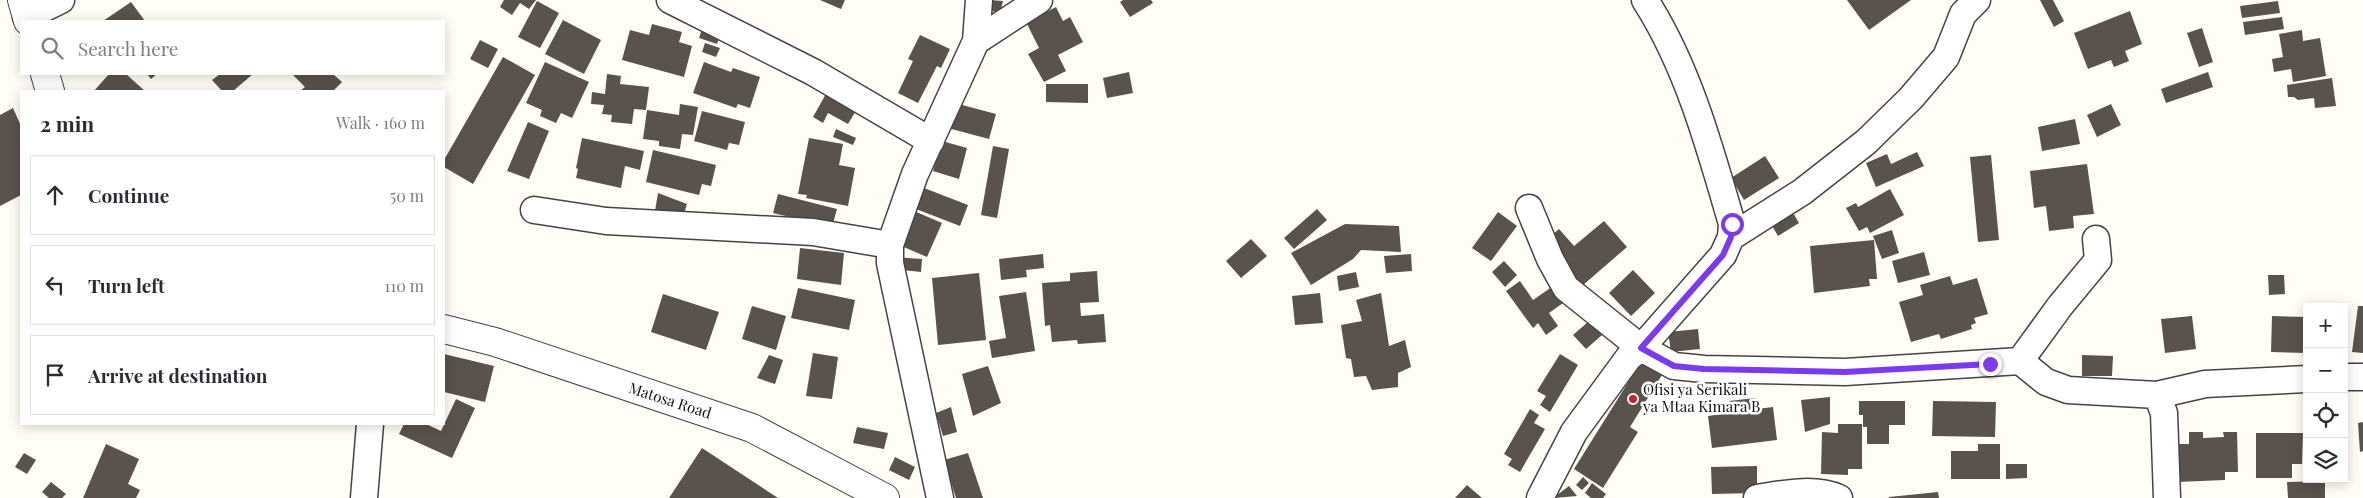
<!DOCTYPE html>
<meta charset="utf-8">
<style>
:root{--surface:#fff;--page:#f2f2f3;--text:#2b2b33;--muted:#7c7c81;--line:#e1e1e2}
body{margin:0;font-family:"Playfair Display",serif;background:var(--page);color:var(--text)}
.controls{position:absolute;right:15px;bottom:15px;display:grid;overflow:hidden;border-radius:0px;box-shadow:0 2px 12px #0003}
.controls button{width:45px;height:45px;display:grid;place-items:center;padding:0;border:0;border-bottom:1px solid var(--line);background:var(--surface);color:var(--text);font:25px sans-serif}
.stop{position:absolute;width:15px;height:15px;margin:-11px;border:4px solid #7c3aed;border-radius:50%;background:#fff}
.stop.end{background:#7c3aed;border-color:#fff;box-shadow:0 1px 5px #0008}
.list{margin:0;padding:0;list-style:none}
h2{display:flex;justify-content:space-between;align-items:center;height:65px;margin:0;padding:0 20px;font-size:21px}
h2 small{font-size:16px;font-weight:400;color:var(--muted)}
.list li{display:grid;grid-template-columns:32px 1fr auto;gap:15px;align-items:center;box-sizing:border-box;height:80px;margin:0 10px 10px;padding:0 10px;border:1px solid var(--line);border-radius:0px}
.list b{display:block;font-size:19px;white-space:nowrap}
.list em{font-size:16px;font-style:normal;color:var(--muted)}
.icon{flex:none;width:28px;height:28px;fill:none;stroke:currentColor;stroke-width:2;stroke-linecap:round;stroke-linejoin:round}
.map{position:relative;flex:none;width:2363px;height:498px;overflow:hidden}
.search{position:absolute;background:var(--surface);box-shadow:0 2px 12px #0003;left:20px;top:20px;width:425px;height:55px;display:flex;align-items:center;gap:12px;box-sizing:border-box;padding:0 18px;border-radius:0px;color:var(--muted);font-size:19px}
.panel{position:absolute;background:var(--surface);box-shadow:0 2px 12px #0003;left:20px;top:90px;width:425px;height:335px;border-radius:0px}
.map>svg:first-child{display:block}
</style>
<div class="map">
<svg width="2363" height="498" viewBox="0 0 2363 498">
<rect width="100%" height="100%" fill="#fffdf5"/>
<path fill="#5a524d" d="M504 0H536L529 9 520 3 512 15 500 7Z
M820 0H845L841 9Z
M990 0 1003 1 1000 13 988 10Z
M1123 0H1151L1153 3 1130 17 1120 2Z
M1847 0H1911L1869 30Z
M2040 0H2053L2064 21 2054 27Z
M537 1 559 13 540 48 518 37Z
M2278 1 2280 13 2242 18 2240 6Z
M131 2 145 21H103Z
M1056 7 1063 21 1070 17 1083 42 1058 55 1066 71 1044 82 1028 54 1039 48 1026 22Z
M2130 11 2142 44 2125 51 2129 61 2114 67 2111 60 2088 69 2074 33Z
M2282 17 2284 29 2245 35 2243 22Z
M563 20 601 40 584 74 545 54Z
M652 24 682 32 679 42 692 46 684 77 622 60 630 30 649 35Z
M2202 28 2213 62 2199 67 2187 33Z
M702 29 720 35 717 44 699 38Z
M2302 30 2303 41 2320 38 2326 76 2293 82 2291 69 2274 72 2272 59 2283 57 2279 34Z
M920 35 950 49 941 68 937 66 918 103 898 93 913 61 908 59Z
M480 40 498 49 488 68 470 59Z
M705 43 720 48 716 57 702 52Z
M503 57 535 75 473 184 444 167V160Z
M545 62 589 82 572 118 561 113 556 123 540 116 542 110 526 103Z
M704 62 731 72 733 68 760 77 750 108 738 104 736 108 693 93Z
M1129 72 1133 93 1107 98 1103 78Z
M2208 72 2213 87 2166 103 2161 89Z
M109 74H126L145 91H94Z
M147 74H157L151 79Z
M220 74H253L233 91H222L212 80Z
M292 74H333L342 82 333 91H300L305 87Z
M607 74 621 76 620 84 649 87 646 110 634 109 632 124 611 122 612 115 602 114 604 105 591 104 592 92 605 94Z
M2332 78 2336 106 2315 108 2314 98 2298 100 2294 97H2288L2287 85Z
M1046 84H1088V103L1046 102Z
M827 92 857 109 848 124 828 113 823 123 813 117Z
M951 102 996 114 989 139 944 127Z
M680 104 698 107 693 135 682 134 680 149 659 146V141L643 139 647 110 679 115Z
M2111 104 2121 125 2097 137 2087 115Z
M13 108 21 126V195L0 206V115Z
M702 111 745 122 739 145 729 143 727 150 694 141Z
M2075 119 2080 144 2042 151 2038 127Z
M528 122 549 131 529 179 507 171Z
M836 129 856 138 853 145 833 137Z
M582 138 644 151 640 170 625 166 621 188 576 178 578 169 576 168Z
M809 138 843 144 839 165 855 168 848 206 806 198 807 195 798 194Z
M942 141 967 148 959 179 933 171Z
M993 146 1009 149 997 218 981 215Z
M653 150 716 165 711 186 702 184 699 195 646 182Z
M1917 152 1924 166 1876 187 1866 163 1887 154 1891 164Z
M1991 155 1999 240 1978 242 1970 157Z
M1765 156 1779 178 1744 200 1731 178Z
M2087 164 2094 214 2073 216 2074 228 2049 231 2046 206 2034 208 2030 171Z
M924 188 968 205 960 226 916 209Z
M1890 189 1904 215 1870 233 1867 227 1859 231 1846 208 1856 203 1858 207Z
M658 193 687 204 683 217 655 211Z
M778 194 837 209 832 227 773 213Z
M1317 209 1327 220 1294 249 1284 238Z
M914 211 942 223 927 257 899 245Z
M1792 211 1799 223 1778 236 1771 224Z
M1498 212 1517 226 1491 261 1472 248Z
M1604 221 1627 247 1582 286 1544 242 1559 229 1574 246Z
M1345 224 1399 226 1401 252 1361 250 1353 259 1311 285 1291 253Z
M1892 230 1899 253 1882 259 1873 236Z
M1251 239 1267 256 1241 278 1226 261Z
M1874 240 1877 279H1869L1870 286 1814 293 1810 246Z
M800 248 844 253 841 285 797 279Z
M1924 252 1930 275 1898 283 1892 261Z
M1043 254 1044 268 1026 270 1027 277 1001 280 999 259Z
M1411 254 1412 271 1386 273 1384 256Z
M894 257 922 259 921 272 893 269Z
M1504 261 1517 275 1505 287 1492 272Z
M1633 270 1655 293 1631 316 1609 293Z
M1097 271 1099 302 1080 303 1081 316 1104 314 1106 342 1078 344 1077 340 1052 342 1050 325 1045 326 1042 283 1070 281V273Z
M1356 272 1359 287 1339 291 1337 276Z
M979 273 986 340 938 345 932 278Z
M2268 275H2284L2285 294 2269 295Z
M1950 276 1953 285 1977 278 1988 314 1974 318 1976 323 1971 325 1972 329 1941 339 1939 334 1911 342 1899 302 1923 295 1920 285Z
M1520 281 1533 300 1559 282 1570 298 1549 313 1558 326 1546 335 1538 323 1533 328 1506 291Z
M798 288 855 300 849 330 791 318Z
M1026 292 1035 351 992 358 989 341 1006 338 999 296Z
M1320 293 1323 323 1295 325 1292 296Z
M1381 293 1389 346 1405 340 1411 367 1398 373V387L1372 390 1366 376 1354 377 1351 359 1346 358 1341 325 1362 321 1356 300Z
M663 294 719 312 706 350 651 332Z
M752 306 786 316 776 350 742 339Z
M2358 306H2363V353L2352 352Z
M1596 315 1609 329 1586 349 1573 335Z
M2192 316 2196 349 2165 353 2161 319Z
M2272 316 2307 317V353L2271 352Z
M1698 329 1700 349 1671 352 1668 332Z
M813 353 838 357 832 399 806 396Z
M444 354 494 366 485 402 444 392Z
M1560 354 1578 365 1550 412 1540 405 1546 396 1537 391Z
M769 355 783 360 775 384 757 378Z
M2082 355 2113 356 2112 376H2082Z
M1644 357 1665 370 1630 427 1638 432 1603 488 1574 469Z
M988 366 1001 403 973 416 962 374Z
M2348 387V407L2344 408V388Z
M1830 397V424L1805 432 1801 400Z
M1755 398 1757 409 1773 407 1777 440 1712 448 1708 416 1730 413 1729 401Z
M456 399 475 408 452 458 399 434 404 424H426L441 431Z
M1859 401H1905V425H1889V444H1867V427H1863V415H1859Z
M1933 401 1996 402 1995 437 1932 436Z
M951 407 957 432 943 436 936 413Z
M1530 409 1539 415 1534 423 1545 429 1520 472 1508 465 1512 459 1504 454Z
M2363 422V451L2360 452 2358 423Z
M1838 424H1862V469H1848V475L1821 474 1822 432 1838 433Z
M857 427 888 433 884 449 853 443Z
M2189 432H2203V438L2224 437 2223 432H2237L2238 472H2225V480L2177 482 2176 444H2189Z
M2256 433H2303L2302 464H2292V478H2256Z
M106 444 139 459 128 484 140 490 136 498H83Z
M1978 444H2000V479H1951V451H1978Z
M702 448 778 498H669Z
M24 453 36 460 27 474 15 467Z
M968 453 983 498H956L944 460Z
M895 457 915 467 909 480 889 470Z
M2006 464H2027V478L2006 479Z
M1757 466V493L1712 494 1711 467Z
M1583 477 1589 483 1582 490 1576 485Z
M2325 481V498H2288L2287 482Z
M51 482 66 494 62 498H49L42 492Z
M1592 483 1606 494 1603 498H1591L1585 493Z
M1467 485 1482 498H1455Z
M1569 486 1577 496 1553 498Z
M1938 492 1939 498H1889V497Z"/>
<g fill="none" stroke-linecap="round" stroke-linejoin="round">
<g stroke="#444" stroke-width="29">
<path id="minor" d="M670 0 813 72 931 141
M26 17 61 0
M976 41 1039 0
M1529 208 1550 259 1566 288 1641 348 1674 366 1704 369 1845 372 2020 361 2046 382 2068 390 2157 395 2205 384 2307 379
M534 210 606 221 813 232 890 245
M1731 237 1802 192 1866 142 1911 98 1946 57 1963 14 1977 0
M2020 361 2060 306 2098 260 2096 239
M2344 377H2363
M2157 395 2164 413 2167 498
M364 498 370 424
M940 498 890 263V245L915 174 976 41 979 0
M1540 498 1574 432 1629 357 1641 348 1723 255 1731 237 1732 224C1710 148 1688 67 1645 0
M1757 498C1783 494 1814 487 1839 498"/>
</g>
<g stroke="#444" stroke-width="30">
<path id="tertiary" d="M22 0 28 21
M45 74 50 91
M444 329 495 342 752 428 885 498"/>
</g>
<use href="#minor" stroke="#fff" stroke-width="26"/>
<use href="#tertiary" stroke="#fff" stroke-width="28"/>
</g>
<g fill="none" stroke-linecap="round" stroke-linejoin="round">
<path stroke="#7c3aed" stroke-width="6" d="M1732 224 1731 237 1723 255 1641 348 1674 366 1704 369 1845 372 1990 364"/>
</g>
<circle fill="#c4262e" stroke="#fff" stroke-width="2" cx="1633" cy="399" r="5"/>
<g text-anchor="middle" stroke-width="5" stroke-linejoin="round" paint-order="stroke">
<g font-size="15" fill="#111" stroke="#fff" text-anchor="start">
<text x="1643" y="395">Ofisi ya Serikali<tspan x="1643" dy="17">ya Mtaa Kimara B</tspan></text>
</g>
<g font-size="15" fill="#111" stroke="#fff">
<text transform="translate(670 401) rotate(18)" y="5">Matosa Road</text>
</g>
</g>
</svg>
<div class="controls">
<button>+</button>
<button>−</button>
<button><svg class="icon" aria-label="locate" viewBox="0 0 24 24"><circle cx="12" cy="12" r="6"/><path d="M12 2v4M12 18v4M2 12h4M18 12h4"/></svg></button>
<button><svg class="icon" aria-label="layers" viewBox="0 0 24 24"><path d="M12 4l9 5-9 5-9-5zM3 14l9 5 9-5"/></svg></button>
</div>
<div class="stop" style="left:1732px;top:224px"></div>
<div class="stop end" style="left:1990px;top:364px"></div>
<div class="search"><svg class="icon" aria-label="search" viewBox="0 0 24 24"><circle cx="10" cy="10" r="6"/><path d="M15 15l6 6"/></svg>Search here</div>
<section class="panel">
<h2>2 min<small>Walk · 160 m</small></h2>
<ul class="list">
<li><svg class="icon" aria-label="ahead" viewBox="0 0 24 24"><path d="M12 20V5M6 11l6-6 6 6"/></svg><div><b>Continue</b></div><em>50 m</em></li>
<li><svg class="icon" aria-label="left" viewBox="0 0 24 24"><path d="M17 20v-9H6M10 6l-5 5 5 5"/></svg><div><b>Turn left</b></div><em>110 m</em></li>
<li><svg class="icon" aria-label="arrive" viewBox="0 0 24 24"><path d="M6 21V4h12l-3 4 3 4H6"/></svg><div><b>Arrive at destination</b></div></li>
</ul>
</section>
</div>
